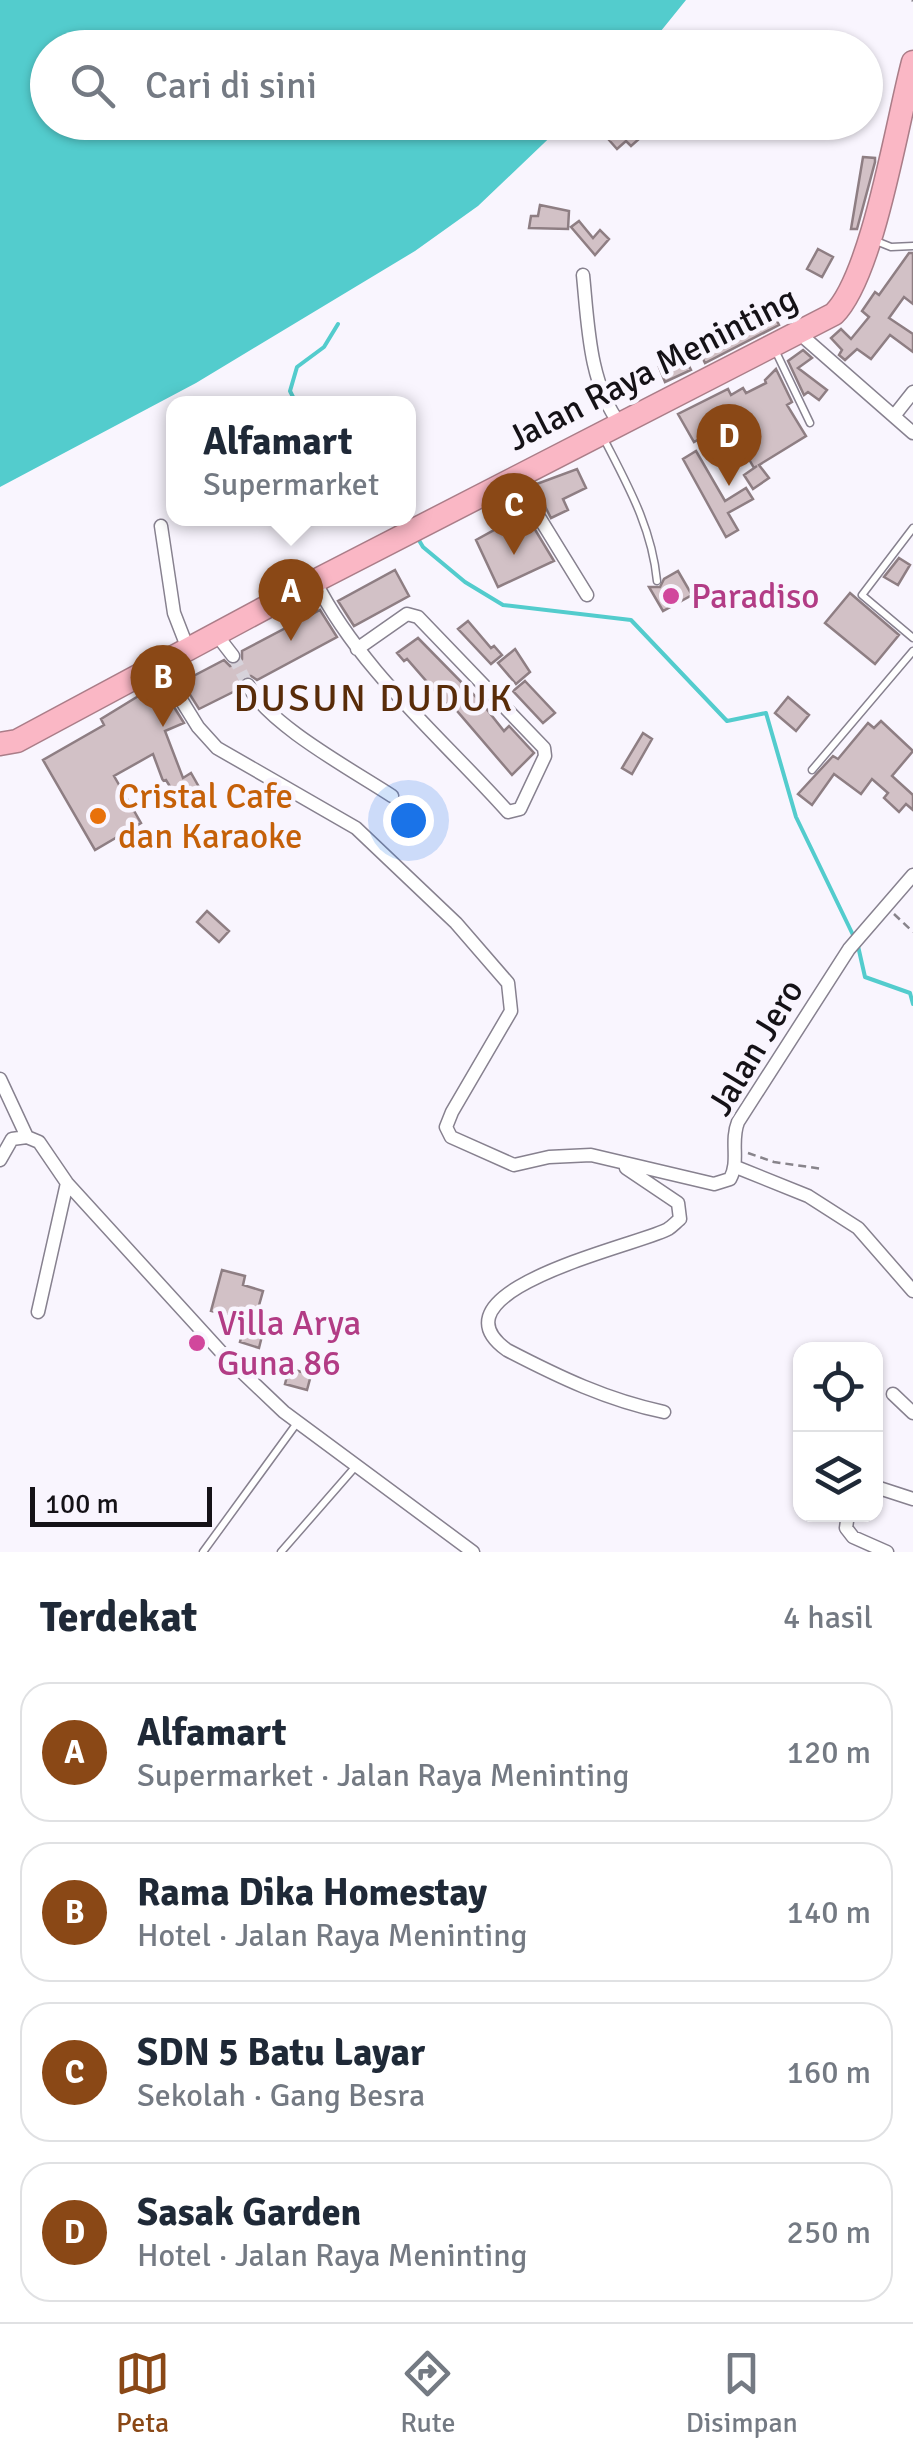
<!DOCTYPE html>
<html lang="id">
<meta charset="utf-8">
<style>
:root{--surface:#fff;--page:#f6f6f7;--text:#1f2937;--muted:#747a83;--line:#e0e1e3;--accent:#8a4816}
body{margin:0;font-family:Signika,sans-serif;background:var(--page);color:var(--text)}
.controls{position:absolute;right:30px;bottom:30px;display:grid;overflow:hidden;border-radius:20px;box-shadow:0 2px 8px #0004}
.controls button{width:90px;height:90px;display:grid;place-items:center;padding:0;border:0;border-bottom:2px solid var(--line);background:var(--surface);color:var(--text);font:50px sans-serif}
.scale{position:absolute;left:30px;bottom:25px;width:182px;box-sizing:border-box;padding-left:10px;border:5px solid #151217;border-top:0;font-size:28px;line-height:35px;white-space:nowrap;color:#151217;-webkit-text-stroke:8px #f9f5fe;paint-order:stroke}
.you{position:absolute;left:408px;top:820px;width:35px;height:35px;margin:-25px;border:8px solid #fff;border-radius:50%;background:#1a73e8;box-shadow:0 0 0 15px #1a73e833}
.badge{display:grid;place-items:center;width:65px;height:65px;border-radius:50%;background:var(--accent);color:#fff;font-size:32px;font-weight:700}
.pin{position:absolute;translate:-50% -82px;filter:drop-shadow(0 2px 5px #0008)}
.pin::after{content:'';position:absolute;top:52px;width:35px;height:30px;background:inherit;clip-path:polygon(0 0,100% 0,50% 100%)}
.popup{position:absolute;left:166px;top:396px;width:250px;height:130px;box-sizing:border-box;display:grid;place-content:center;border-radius:20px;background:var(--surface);filter:drop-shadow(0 2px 8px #0005);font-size:32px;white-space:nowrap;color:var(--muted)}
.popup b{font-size:38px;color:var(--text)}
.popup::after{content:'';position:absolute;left:50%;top:100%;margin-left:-20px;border:20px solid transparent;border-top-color:var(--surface)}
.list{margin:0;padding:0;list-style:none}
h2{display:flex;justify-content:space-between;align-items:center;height:130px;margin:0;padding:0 40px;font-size:42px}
h2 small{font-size:32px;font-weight:400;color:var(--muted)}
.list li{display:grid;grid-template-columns:65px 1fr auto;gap:30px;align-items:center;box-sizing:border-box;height:140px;margin:0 20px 20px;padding:0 20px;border:2px solid var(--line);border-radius:30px}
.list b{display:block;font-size:38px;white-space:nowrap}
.list p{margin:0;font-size:32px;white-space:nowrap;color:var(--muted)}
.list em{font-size:32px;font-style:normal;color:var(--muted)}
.icon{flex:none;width:55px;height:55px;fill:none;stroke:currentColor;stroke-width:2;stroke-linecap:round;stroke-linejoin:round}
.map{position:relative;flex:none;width:913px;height:1552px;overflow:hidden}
.search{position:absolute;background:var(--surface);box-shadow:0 2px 8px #0004;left:30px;right:30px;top:30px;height:110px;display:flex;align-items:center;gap:25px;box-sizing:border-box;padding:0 35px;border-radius:55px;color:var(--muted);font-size:38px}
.sheet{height:770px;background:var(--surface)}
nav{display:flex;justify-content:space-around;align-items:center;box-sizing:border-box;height:140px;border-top:2px solid var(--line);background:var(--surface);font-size:28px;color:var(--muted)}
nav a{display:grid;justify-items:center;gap:5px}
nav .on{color:var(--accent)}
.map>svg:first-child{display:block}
</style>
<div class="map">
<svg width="913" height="1552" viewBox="0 0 913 1552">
<rect width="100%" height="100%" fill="#f9f5fe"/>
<path fill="#53cccd" d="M0 0H686L648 47 48 48V122L565 123 478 206 415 251 196 383 0 487Z"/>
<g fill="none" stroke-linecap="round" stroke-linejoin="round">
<path stroke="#53cccd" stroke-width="4" d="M296 403 290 391 297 367 324 347 338 324
M417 537 423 547 465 582 503 605 631 620 727 721 766 713 796 817 854 937
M858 946 865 977 910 993 913 1004"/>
</g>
<path fill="#d2c1c6" stroke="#8e7e83" stroke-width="2.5" d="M626 126 639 139 631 146 626 141 617 149 609 140Z
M863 157 875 158V162L857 229H851Z
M540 205 569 211 568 229 529 228 531 216H538Z
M579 221 593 238 600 230 609 239 595 255 571 227Z
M818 249 833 257 822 277 807 269Z
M909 253H913V304L904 297 889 318 913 334V352L890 335 871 359 857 349 845 360 839 355 842 350 831 338 841 329 851 339 869 317 862 311 875 292 879 295Z
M775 317 779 325 705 363 702 357 731 341 728 336 751 323 753 327Z
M803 350 812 358 798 368 827 390 819 400 808 392 804 395 788 361Z
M684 356 691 370 665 382 659 367Z
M776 369 792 402 787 405 806 436 759 465 769 478 753 489 744 475 757 466 754 468 733 431 725 436 720 427 694 442 678 414 728 389 731 395 743 388 746 393 766 383 765 380Z
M696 451 725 501 746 488 753 499 728 513 738 530 726 537 683 459Z
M577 469 586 488 563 499 568 510 551 518 534 485Z
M525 513 554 561 498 587 476 540Z
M899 558 910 565 898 585 884 577Z
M395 570 409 596 354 626 338 601Z
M678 571 692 595 663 611 649 587H660L664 579Z
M850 593 899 635 875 664 825 623Z
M320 610 337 637 257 680 251 676H243L239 682V689L199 709 182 682 224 660 230 666 238 664 242 659V651Z
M468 621 491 648 494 646 502 655 491 664 458 629Z
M418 638 481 702 504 731 509 726 534 753 512 775 451 704 448 706 407 659 404 661 397 653Z
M515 649 530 672 516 684 498 663Z
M525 681 555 713 543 723 513 691Z
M145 692 152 706 169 699 184 723 165 731 183 778 191 773 203 794 182 806 166 780 163 781 153 754 114 776 141 823 95 850 43 760 104 725 101 719Z
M788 697 809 715 796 731 775 713Z
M881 721 913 751 892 776 913 795V810L906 804 899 812 884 798 888 793 872 779 861 794 834 774 812 805 798 794 833 756 838 759 868 723 874 728Z
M643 733 652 739 632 774 622 768Z
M207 911 229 931 219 942 197 922Z
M222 1270 245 1276 243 1285 263 1291 254 1323 211 1311Z
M244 1327 263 1332 259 1348 240 1342Z
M289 1368 311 1375 307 1390 285 1384Z"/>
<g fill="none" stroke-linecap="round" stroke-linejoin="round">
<path stroke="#d7d3db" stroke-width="12" stroke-dasharray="12 6" stroke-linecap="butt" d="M233 656 248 685"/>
<g stroke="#87818f" stroke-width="9">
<path id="lane" d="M876 241 891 247 913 246
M776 352 810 423
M604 439C628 486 652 528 657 581
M913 528 862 595 913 638
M812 770 913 651
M203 1552 297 1423
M281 1552 356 1466"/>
</g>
<g stroke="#87818f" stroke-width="15">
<path id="street" d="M583 275C588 324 589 384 620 424
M800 334 913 433
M894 416 913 392
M515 478 587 595
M161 526 174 613 188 649
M315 581C360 670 442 738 508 812L520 809 545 756 544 748 418 617 407 614 357 649
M216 634 233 656
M159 664 198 727 217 748 356 828 456 923 508 983 511 1011 452 1112 446 1127 451 1137 514 1165 549 1157 591 1155 714 1184 730 1179C740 1161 730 1142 738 1122L849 949 913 875
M248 685C267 724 354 771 392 796
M0 1079 27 1137
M0 1160 12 1139 27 1137 39 1142 67 1183 222 1353 284 1412 473 1552
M736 1167 808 1196 858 1228 913 1291
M626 1168 678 1203 680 1219C676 1222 673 1226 668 1229 646 1243 423 1290 507 1350 559 1377 607 1400 664 1412
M38 1312 67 1183
M893 1394 913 1413
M876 1487 913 1499
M848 1514 846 1528 853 1537 887 1552"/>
</g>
<g stroke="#aa7d88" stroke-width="25">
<path id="highway" d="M0 744 17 741 315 581 834 314C873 275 897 122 913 62"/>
</g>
<path stroke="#88848b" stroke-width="2.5" stroke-dasharray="8 5" stroke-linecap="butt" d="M912 0 913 1
M894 914 913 932
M748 1153 774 1162 823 1169"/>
<use href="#lane" stroke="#fff" stroke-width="6"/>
<use href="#street" stroke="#fff" stroke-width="12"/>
<use href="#highway" stroke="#fab7c5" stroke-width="22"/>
</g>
<g fill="#d1479c" stroke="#f9f5fe" stroke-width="4">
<circle cx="671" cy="596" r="10"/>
<circle cx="197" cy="1343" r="10"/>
</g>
<circle fill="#e8710a" stroke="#f9f5fe" stroke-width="4" cx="98" cy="816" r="10"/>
<g text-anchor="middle" stroke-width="9" stroke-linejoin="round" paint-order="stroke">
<g font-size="35" fill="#151217" stroke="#f9f5fe">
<text transform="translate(652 368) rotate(-27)" y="12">Jalan Raya Meninting</text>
<text transform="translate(755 1047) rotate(-59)" y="12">Jalan Jero</text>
</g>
<g font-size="35" fill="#b23c85" stroke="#f9f5fe" text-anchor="start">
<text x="691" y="608">Paradiso</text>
<text x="217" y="1335">Villa Arya<tspan x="217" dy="40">Guna 86</tspan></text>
</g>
<g font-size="35" fill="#c56008" stroke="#f9f5fe" text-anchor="start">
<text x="118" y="808">Cristal Cafe<tspan x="118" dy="40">dan Karaoke</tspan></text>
</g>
<g font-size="38" letter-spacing="2.5" fill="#592c09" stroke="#f9f5fe">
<text x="374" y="711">DUSUN DUDUK</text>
</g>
</g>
</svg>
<div class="controls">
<button><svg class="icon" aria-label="locate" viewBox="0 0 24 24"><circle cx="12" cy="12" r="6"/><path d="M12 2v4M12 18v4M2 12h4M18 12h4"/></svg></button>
<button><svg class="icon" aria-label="layers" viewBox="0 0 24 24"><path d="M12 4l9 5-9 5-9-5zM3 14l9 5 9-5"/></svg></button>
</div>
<div class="scale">100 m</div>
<div class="you"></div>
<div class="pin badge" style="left:291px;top:641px">A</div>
<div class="popup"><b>Alfamart</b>Supermarket</div>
<div class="pin badge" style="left:163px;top:727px">B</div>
<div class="pin badge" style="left:514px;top:555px">C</div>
<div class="pin badge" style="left:729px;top:486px">D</div>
<div class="search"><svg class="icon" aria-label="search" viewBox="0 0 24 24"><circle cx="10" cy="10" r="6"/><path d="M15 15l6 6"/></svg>Cari di sini</div>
</div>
<section class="sheet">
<h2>Terdekat<small>4 hasil</small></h2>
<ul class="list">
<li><span class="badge">A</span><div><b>Alfamart</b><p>Supermarket · Jalan Raya Meninting</p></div><em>120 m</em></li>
<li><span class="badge">B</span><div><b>Rama Dika Homestay</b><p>Hotel · Jalan Raya Meninting</p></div><em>140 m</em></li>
<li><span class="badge">C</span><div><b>SDN 5 Batu Layar</b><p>Sekolah · Gang Besra</p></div><em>160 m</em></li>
<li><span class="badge">D</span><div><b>Sasak Garden</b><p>Hotel · Jalan Raya Meninting</p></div><em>250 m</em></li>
</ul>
</section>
<nav>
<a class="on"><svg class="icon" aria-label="map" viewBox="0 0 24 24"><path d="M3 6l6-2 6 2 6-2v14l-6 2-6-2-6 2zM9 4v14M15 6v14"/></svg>Peta</a>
<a><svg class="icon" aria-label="directions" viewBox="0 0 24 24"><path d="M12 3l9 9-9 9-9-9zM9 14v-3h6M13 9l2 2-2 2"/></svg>Rute</a>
<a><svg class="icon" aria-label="saved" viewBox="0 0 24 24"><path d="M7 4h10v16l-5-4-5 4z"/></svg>Disimpan</a>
</nav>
